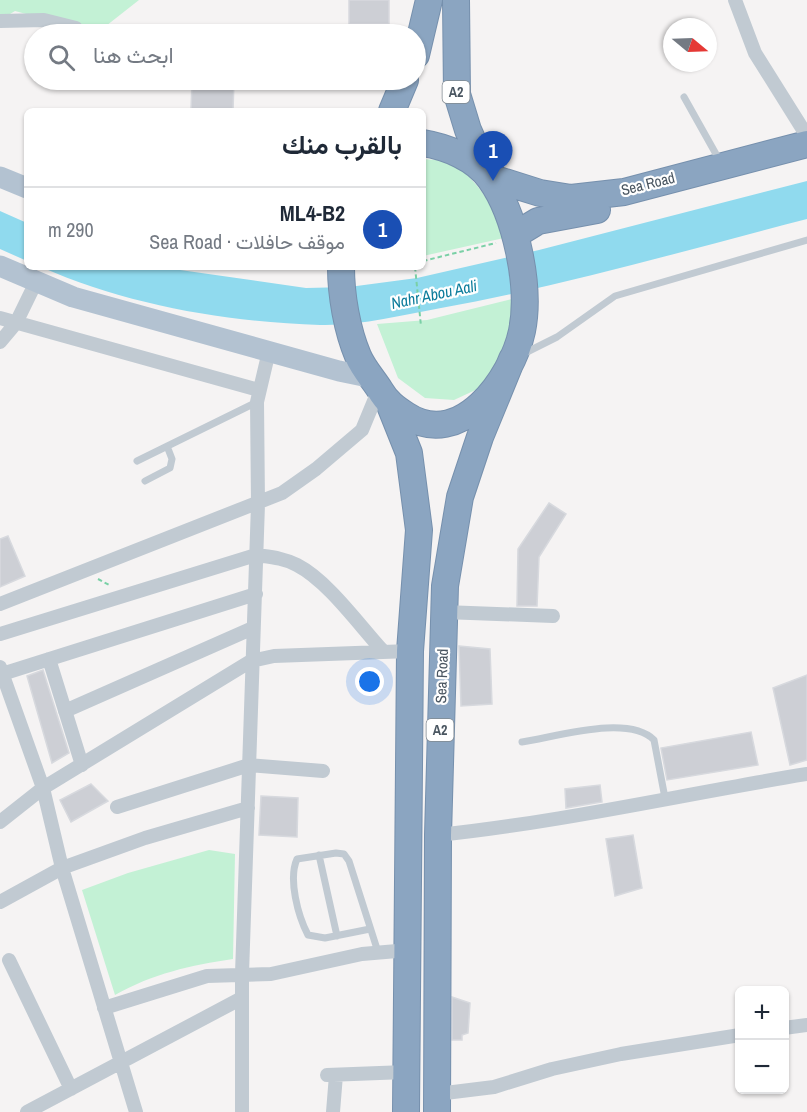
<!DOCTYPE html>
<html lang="ar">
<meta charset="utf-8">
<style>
:root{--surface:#fff;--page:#f6f6f7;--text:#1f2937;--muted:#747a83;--line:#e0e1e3;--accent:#1a73e8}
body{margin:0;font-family:"Archivo Narrow",Vazirmatn,sans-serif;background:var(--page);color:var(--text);direction:rtl}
.controls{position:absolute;right:18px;bottom:18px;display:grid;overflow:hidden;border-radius:9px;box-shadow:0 2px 4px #0004}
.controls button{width:54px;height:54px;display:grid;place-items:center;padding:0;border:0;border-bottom:2px solid var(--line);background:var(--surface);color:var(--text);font:30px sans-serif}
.compass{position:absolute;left:663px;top:18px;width:54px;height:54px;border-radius:50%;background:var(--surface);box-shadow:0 2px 4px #0004;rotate:109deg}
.you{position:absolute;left:370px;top:682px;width:21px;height:21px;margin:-15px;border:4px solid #fff;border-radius:50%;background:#1a73e8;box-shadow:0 0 0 9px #1a73e833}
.badge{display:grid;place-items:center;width:39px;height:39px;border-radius:50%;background:var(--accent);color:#fff;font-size:20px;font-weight:700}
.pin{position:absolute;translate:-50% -50px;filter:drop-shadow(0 2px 3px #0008)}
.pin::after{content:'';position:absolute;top:32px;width:21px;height:18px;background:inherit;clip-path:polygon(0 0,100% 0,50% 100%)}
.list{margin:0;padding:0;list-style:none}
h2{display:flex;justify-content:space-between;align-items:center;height:78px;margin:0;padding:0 24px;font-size:26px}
h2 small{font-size:20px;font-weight:400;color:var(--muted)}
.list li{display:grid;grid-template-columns:39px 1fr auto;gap:18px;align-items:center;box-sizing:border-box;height:84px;padding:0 24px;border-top:2px solid var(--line)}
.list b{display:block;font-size:22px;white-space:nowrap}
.list p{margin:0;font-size:20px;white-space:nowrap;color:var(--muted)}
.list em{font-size:20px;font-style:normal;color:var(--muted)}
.icon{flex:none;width:33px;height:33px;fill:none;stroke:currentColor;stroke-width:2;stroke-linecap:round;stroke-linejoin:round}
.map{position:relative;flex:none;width:807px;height:1112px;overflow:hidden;direction:ltr}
.search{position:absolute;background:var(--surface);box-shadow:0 2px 4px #0004;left:24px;top:24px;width:402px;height:66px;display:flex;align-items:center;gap:15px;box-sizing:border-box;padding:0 21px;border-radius:33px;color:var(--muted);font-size:22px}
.panel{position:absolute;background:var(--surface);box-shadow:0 2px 4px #0004;left:24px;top:108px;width:402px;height:162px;border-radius:9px;direction:rtl}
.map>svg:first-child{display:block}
</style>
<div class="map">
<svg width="807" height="1112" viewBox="0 0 807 1112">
<rect width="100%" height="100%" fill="#f5f3f3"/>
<path fill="#c3f1d5" d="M0 0H139L97 33 15 11 0 20Z
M423 159C431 160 443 159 451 163 476 177 497 210 504 238L423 256Z
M512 299 513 316 499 362 482 387 454 400 425 398 398 378 377 324 427 320Z
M209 850 235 854 233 959C191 965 152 974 115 995L82 890 128 873Z"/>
<path fill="#90daee" d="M807 181V219C686 250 564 286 441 308 402 315 360 326 320 325 226 322 127 305 41 267H159L306 288 349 287 417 278 539 250Z
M0 211 27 223V261L0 249Z"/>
<path fill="#cdcfd5" stroke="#d7d9de" stroke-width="1.5" d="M349 0H389V24H349Z
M192 80H234L233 111H191Z
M549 503 566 514 539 557 537 606H517L518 549Z
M8 536 25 576 0 587V539Z
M459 646 490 649 492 704 461 706Z
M43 670 69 753 52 763 27 676Z
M807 675V760L790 765 773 688Z
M751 732 758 765 667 780 661 748Z
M91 784 108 801 71 822 60 800Z
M600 785 602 802 566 808 565 789Z
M261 796 298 798 297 837 259 835Z
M633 835 642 888 615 896 606 839Z
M452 997 470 1003 468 1033 462 1035V1040H452Z"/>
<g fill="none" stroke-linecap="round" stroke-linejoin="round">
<g stroke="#7690ad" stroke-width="28">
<path id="highway" d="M456 0 457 94 468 130 489 177 540 193 571 198 624 192 807 144
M416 55 429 0
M392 111 405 80
M515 235 538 221 597 210
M341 267C341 295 347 330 358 356 363 368 373 379 380 390 387 402 395 408 406 415 460 451 512 379 522 331 531 287 516 215 490 179 475 158 447 147 423 143
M389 403 409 453 419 530 410 651 406 1112
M437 1112 438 835 445 586 460 497 480 437 512 359"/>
</g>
<path stroke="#7ad0a6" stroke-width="2" stroke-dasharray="4.5 3" stroke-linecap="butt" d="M423 261 496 243
M415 267 421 326
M360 268 375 267
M98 579 111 586"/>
<path stroke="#c1cad2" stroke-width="7" d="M684 97 721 163
M523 354 557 337 615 296 807 240
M137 461 257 402
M145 481 170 468 172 459 167 446
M522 742C556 737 628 714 654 740L665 798
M319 855 337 936
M370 929 325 938 308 935C298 916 288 879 297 859L336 853 344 854 349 861 378 952"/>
<path stroke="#c1cad2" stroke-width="14" d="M735 0 755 53 807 136
M0 21 44 20 76 28
M0 318 259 390
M0 342 16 323 36 282
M0 604 282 493 316 469 362 430 379 389
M444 612 553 616
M0 634 256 555C270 557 284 558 297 565 328 581 359 625 383 651
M49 659 82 765
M0 667 43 788 62 868 136 1112
M2 674 256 594
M65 711 253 628
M117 807 249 765 323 771
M0 822 43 788 251 661 274 656 410 651
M438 835C562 822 684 794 807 774
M0 902 62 868 145 838 248 808
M9 960 71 1089
M104 1008 207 976 271 974 362 954 409 950
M784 1028 807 1025
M327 1075 406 1072
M437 1094 494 1087 552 1069 621 1054 740 1035
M27 1112 242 998
M242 1112V974L258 504 257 402 269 351
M333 1112 336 1075"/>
<path stroke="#b3c2d1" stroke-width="21" d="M0 177 27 188
M0 266 73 297 339 371 373 378"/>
<use href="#highway" stroke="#8ba5c1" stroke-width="26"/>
</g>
<g text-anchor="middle" stroke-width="4.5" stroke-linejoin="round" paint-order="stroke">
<g fill="#fff" stroke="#808990" stroke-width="1.5">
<rect x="442.5" y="81" width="27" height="22" rx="4.5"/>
<rect x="426.5" y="719" width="27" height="22" rx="4.5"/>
</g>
<g font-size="14" font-weight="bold" fill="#4a5661">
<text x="456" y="97">A2</text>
<text x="440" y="735">A2</text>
</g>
<g font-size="15" fill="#4a5661" stroke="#fff">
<text transform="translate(648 184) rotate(-14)" y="5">Sea Road</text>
<text transform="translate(442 676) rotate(-88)" y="5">Sea Road</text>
</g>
<g font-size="16" font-style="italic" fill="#0c7c9b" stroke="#fff">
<text transform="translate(434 294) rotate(-12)" y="6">Nahr Abou Aali</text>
</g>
</g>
</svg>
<div class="controls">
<button>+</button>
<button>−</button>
</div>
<svg class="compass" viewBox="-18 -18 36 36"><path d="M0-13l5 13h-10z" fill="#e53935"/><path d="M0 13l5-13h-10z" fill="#747a83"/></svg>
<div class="you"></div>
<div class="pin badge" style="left:493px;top:181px;background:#1a4fb4">1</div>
<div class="search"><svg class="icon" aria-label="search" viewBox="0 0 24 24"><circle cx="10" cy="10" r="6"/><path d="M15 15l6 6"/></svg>ابحث هنا</div>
<section class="panel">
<h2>بالقرب منك<small></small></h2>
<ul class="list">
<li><span class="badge" style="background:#1a4fb4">1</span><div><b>ML4-B2</b><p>موقف حافلات · Sea Road</p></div><em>290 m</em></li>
</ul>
</section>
</div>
